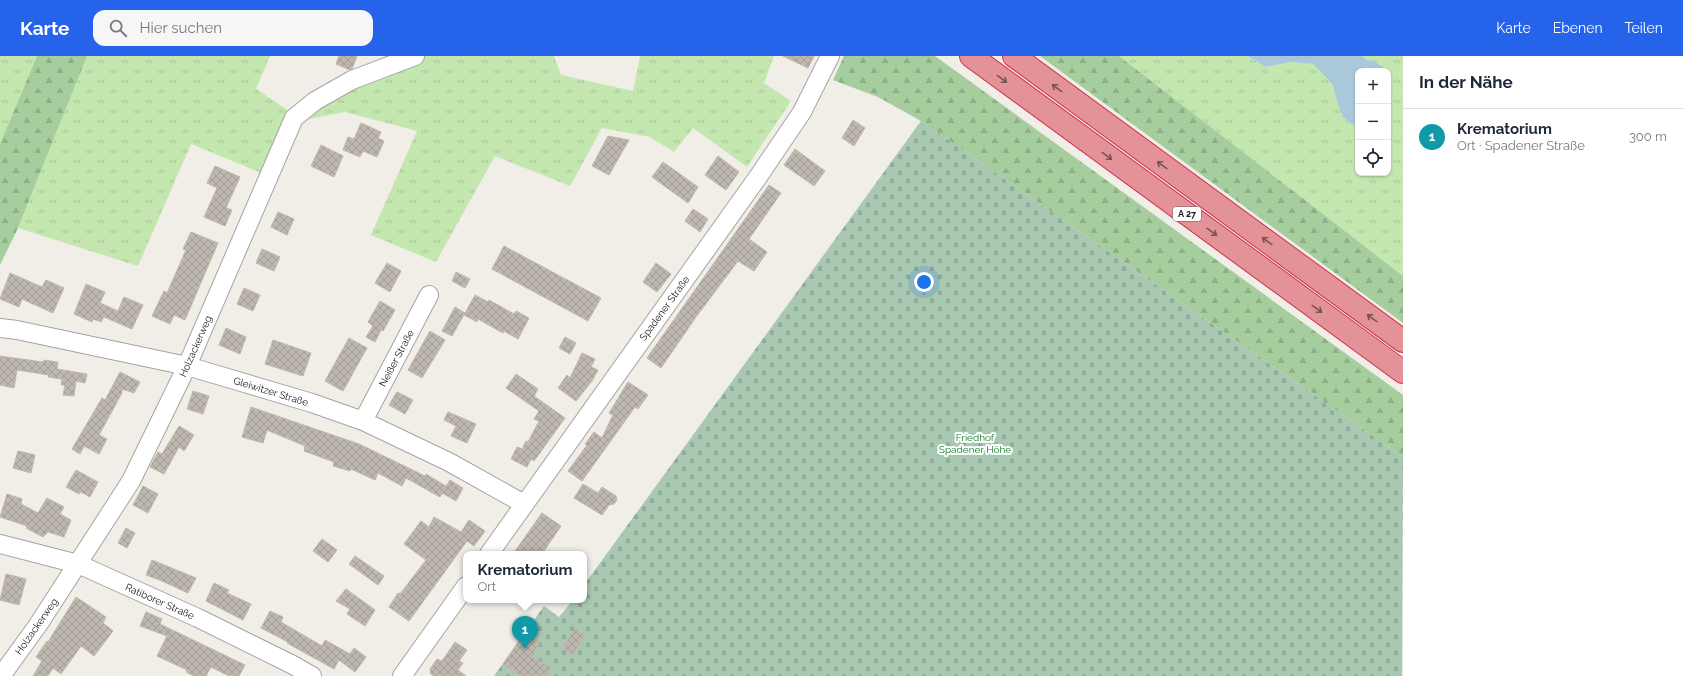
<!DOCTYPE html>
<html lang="de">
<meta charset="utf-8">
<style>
:root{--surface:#fff;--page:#f6f6f7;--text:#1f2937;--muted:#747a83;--line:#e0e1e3;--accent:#2563eb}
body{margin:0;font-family:Raleway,sans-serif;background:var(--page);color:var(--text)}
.controls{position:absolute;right:12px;top:12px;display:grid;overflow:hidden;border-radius:8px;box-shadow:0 1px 3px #0004}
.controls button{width:36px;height:36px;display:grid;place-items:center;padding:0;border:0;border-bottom:1px solid var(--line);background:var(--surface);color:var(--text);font:20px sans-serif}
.you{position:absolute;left:924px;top:226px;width:14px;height:14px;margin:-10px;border:3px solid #fff;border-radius:50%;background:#1a73e8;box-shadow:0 0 0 6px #1a73e833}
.badge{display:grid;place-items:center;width:26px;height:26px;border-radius:50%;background:var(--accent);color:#fff;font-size:13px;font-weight:700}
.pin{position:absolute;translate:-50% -33px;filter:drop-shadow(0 1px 2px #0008)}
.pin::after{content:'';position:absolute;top:21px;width:14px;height:12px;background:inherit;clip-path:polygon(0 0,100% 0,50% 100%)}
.popup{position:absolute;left:463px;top:495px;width:124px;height:52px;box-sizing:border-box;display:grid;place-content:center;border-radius:8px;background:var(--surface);filter:drop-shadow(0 1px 3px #0005);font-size:13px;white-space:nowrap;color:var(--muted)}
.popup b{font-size:15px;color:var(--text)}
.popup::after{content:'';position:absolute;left:50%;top:100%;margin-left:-8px;border:8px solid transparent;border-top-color:var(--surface)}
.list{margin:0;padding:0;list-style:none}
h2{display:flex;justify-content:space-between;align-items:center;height:52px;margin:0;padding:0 16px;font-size:17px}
h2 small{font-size:13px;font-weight:400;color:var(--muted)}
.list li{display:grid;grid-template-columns:26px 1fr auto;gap:12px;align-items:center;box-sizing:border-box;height:56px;padding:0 16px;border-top:1px solid var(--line)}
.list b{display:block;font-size:15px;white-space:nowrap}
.list p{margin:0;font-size:13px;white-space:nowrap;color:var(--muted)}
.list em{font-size:13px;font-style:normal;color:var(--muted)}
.icon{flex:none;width:22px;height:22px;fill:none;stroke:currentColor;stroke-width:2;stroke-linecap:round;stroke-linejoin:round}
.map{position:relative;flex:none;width:1403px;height:620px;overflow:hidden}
header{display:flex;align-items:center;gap:24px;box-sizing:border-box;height:56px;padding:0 20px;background:var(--accent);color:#fff}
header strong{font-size:19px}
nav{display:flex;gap:22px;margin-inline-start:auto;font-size:14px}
.search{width:280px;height:36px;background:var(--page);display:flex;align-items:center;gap:10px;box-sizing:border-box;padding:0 14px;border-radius:12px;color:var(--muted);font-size:15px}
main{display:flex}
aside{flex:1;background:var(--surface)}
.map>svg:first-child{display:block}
</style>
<header>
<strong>Karte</strong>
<div class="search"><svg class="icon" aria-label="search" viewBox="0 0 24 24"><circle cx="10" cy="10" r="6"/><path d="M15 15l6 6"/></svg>Hier suchen</div>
<nav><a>Karte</a><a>Ebenen</a><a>Teilen</a></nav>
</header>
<main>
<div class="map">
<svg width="1403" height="620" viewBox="0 0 1403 620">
<defs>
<pattern id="grass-tufts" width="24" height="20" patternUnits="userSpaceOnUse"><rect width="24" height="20" fill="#c3e7af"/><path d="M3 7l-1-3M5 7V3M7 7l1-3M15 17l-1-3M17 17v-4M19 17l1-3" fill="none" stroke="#a7c696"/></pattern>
<pattern id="forest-firs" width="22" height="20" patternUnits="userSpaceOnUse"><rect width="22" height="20" fill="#a5cd9d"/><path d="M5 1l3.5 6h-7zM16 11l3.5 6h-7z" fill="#8eb087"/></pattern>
<pattern id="cemetery-stones" width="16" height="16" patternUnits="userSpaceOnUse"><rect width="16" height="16" fill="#a9c8b2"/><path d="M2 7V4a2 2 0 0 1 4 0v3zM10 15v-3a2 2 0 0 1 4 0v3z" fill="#91ac99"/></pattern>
<pattern id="building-cross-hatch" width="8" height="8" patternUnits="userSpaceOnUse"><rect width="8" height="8" fill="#bdb7b0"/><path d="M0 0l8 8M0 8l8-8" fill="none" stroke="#a29d97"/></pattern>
</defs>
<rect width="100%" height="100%" fill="#f0eee7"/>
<path fill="url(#grass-tufts)" d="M0 0H37L0 88Z
M87 0H270L256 33 289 55 383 3 385 0H554L561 19 633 35 640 0H774L764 27 791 45 747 111 693 72 674 96 650 81 602 72 570 130 495 100 436 206 371 179 417 75 345 56 284 68 264 118 191 88 138 210 18 172Z
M1119 0H1248L1265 11 1292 6 1313 8 1333 29 1337 46 1353 69 1358 67V117H1388V15L1376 6 1365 3 1363 0H1403V220Z"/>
<path fill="url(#forest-firs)" d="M37 0H87L18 172 0 209V88Z
M844 0H935L1403 339V401L921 65 878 41 833 24Z
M1040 0H1119L1403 220V267Z"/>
<path fill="url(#cemetery-stones)" d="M921 65 1403 401 1402 620H494L544 550 559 561 573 544H584V529Z"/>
<path fill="#a9c9db" d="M1248 0H1363L1365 3 1376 6 1388 15H1358V67L1353 69 1343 61 1337 46 1333 29 1313 8 1292 6 1265 11Z"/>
<path fill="url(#building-cross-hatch)" stroke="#c1b7aa" d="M339 0H357L352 13 350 14 336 8Z
M783 0H814L808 12Z
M853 64 865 72 854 90 842 82Z
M361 67 381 76 378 82 384 85 377 101 363 95 360 101 343 94 348 81 354 83Z
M608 80 629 84 609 119 592 110Z
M321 89 343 100 334 121 311 110Z
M795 93 825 115 814 130 784 109Z
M718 100 739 116 726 134 705 119Z
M663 106 698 131 688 147 652 121Z
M215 110 240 121 226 152 232 154 225 170 204 161 217 132 207 127Z
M769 129 781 137 749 183 767 196 754 215 738 205 696 261 661 312 647 302Z
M693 153 708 163 700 176 685 165Z
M278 156 294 163 287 179 271 171Z
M191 176 218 187 185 264 174 259 170 268 152 260 164 235 167 237 186 194 183 193Z
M504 190 601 242 588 265 492 213Z
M262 193 280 201 274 215 256 207Z
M387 207 401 215 390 236 375 227Z
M656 207 671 218 657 236 643 226Z
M456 216 470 223 465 232 452 225Z
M10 217 42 231 46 224 64 232 53 257 22 243 19 251 0 243Z
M86 228 105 236 100 247 118 255 124 241 143 249 132 273 104 261 101 266 93 263 92 266 74 258Z
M244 232 260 239 253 255 237 248Z
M475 239 488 246 489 244 514 258 516 255 529 262 518 283 504 275 503 277 478 263 477 266 464 259Z
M380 245 395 254 383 275 381 274 375 286 366 281 373 270 368 266Z
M455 251 465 257 452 280 442 275Z
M226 272 246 281 240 298 219 289Z
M430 275 445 284 422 322 408 314Z
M565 281 576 287 570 298 559 292Z
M349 282 367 292 343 335 325 325Z
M273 284 311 297 303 320 265 308Z
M582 297 595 303 591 311 598 314 592 325 576 345 558 332 567 319 570 322Z
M0 300 43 306 44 304 58 306 57 313 87 318 85 327 76 325 74 340 63 339 65 329H61L62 323 48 321 49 319 17 314 14 332 0 329Z
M120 316 140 326 134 337 122 333V337L99 379 107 383 99 398 84 390 80 398 72 393 102 342 105 344Z
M516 318 538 333 534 340 565 362 534 405 531 403 527 411 511 403 517 391 522 393 526 385 528 386 539 365 534 363 539 355 506 332Z
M628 326 648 339 638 353 635 351 582 425 568 415 587 389 585 388 594 376 602 382 613 359 609 357Z
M193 335 209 340 203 358 187 353Z
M397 336 413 344 405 358 389 349Z
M251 351 359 388 425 420 426 418 446 430 450 424 463 432 456 445 442 437 445 433 440 441 406 422 402 430 378 417 375 424 351 413 350 415 333 410 334 406 304 395 305 390 267 374 263 387 242 381Z
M448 356 476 368 467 387 451 380 456 370 444 364Z
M179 370 194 379 184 395 179 391 164 418 150 411 158 396 162 398Z
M18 395 35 399 31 417 13 412Z
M76 414 98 426 90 441 81 436 79 438 66 431Z
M583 428 598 437 602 431 616 440 617 444 614 448 609 449 602 459 574 442Z
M143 430 158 438 148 457 133 449Z
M7 438 22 443 21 448 38 457 47 442 64 451 60 458 71 464 64 481 48 476 43 481 26 472 27 470 0 461Z
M542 457 561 470 542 498H513Z
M434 461 461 476 469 464 485 475 474 490 467 485 409 565 389 551 398 537 400 538 426 504 404 488 421 465 429 471Z
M126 472 135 477 127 492 118 487Z
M322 483 337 494 328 506 313 495Z
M355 500 384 520 378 529 349 508Z
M152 504 196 522 188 537 162 525 146 519Z
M6 518 26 523 19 549 0 544Z
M214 527 229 534 227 537 251 548 243 564 206 545Z
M346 533 375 554 365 570 347 558 350 553 336 545Z
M76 541 106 561 103 567 113 575 94 600 81 590 61 618 53 612 48 620H33L42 605 36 601 47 585 48 586Z
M270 555 283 561 281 566 322 590 325 584 350 598 354 592 366 601 355 616 339 604 334 613 287 587 288 586 261 572Z
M146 556 162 563 160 568 245 609 239 620H229L211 611 206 620H194L186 616 187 614 157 600 167 580 140 570Z
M575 573 585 580 572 599 562 592Z
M525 576 540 587 531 599 551 613 547 620H521L503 608Z
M455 586 467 594 459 605 463 607 458 614 466 620H434L431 618 430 613 437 603 442 605Z"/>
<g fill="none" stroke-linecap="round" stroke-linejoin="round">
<g stroke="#a4a4a4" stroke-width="20">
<path id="minor" d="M0 272 17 274 187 310 312 347 363 365 449 406 524 448
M363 365 429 239
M0 488 78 508 198 562 293 609 312 620
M489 498 758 121 802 56 830 0
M1 620 38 569 131 425 187 310 294 62 315 45 352 24 415 0
M402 620 466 530"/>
</g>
<g stroke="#d32e51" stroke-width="24">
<path id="highway" d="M971 0 1403 316
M1014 0 1403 285"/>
</g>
<use href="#minor" stroke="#fff" stroke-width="18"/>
<use href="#highway" stroke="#e39297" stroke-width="22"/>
</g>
<defs><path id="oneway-shaft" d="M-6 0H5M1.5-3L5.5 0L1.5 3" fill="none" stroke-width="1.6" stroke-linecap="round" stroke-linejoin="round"/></defs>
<g stroke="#785356">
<use href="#oneway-shaft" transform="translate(1002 23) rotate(36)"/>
<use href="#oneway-shaft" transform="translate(1057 32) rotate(-144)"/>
<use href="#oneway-shaft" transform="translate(1107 100) rotate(36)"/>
<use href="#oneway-shaft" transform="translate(1162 109) rotate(-144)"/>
<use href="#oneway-shaft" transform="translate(1212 176) rotate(36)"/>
<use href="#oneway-shaft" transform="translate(1267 185) rotate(-144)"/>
<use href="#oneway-shaft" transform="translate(1317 253) rotate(36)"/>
<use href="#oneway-shaft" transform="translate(1372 262) rotate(-144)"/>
</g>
<g text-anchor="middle" stroke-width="4" stroke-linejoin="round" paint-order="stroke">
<rect fill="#fff" stroke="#636363" stroke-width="1" x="1173" y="151" width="28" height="14" rx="3"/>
<g font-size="9" font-weight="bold" fill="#202020">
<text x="1187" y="161">A 27</text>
</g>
<g font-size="10" fill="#202020" stroke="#fff">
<text transform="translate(664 252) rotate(-54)" y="4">Spadener Straße</text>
<text transform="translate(195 290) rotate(-66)" y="4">Holzackerweg</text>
<text transform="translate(396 302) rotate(-62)" y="4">Neißer Straße</text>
<text transform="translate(271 335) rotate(17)" y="4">Gleiwitzer Straße</text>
<text transform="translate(160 545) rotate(24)" y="4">Ratiborer Straße</text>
<text transform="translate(36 570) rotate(-55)" y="4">Holzackerweg</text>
</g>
<g font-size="10" fill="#117b28" stroke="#fff">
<text x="975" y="385">Friedhof<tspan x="975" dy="12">Spadener Höhe</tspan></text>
</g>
</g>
</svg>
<div class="controls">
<button>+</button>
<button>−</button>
<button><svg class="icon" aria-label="locate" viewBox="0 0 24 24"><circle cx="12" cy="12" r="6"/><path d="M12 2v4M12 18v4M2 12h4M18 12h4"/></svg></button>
</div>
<div class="you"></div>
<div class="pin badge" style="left:525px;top:593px;background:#0f9aa8">1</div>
<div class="popup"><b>Krematorium</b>Ort</div>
</div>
<aside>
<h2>In der Nähe<small></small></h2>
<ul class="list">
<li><span class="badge" style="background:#0f9aa8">1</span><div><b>Krematorium</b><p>Ort · Spadener Straße</p></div><em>300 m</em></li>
</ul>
</aside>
</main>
